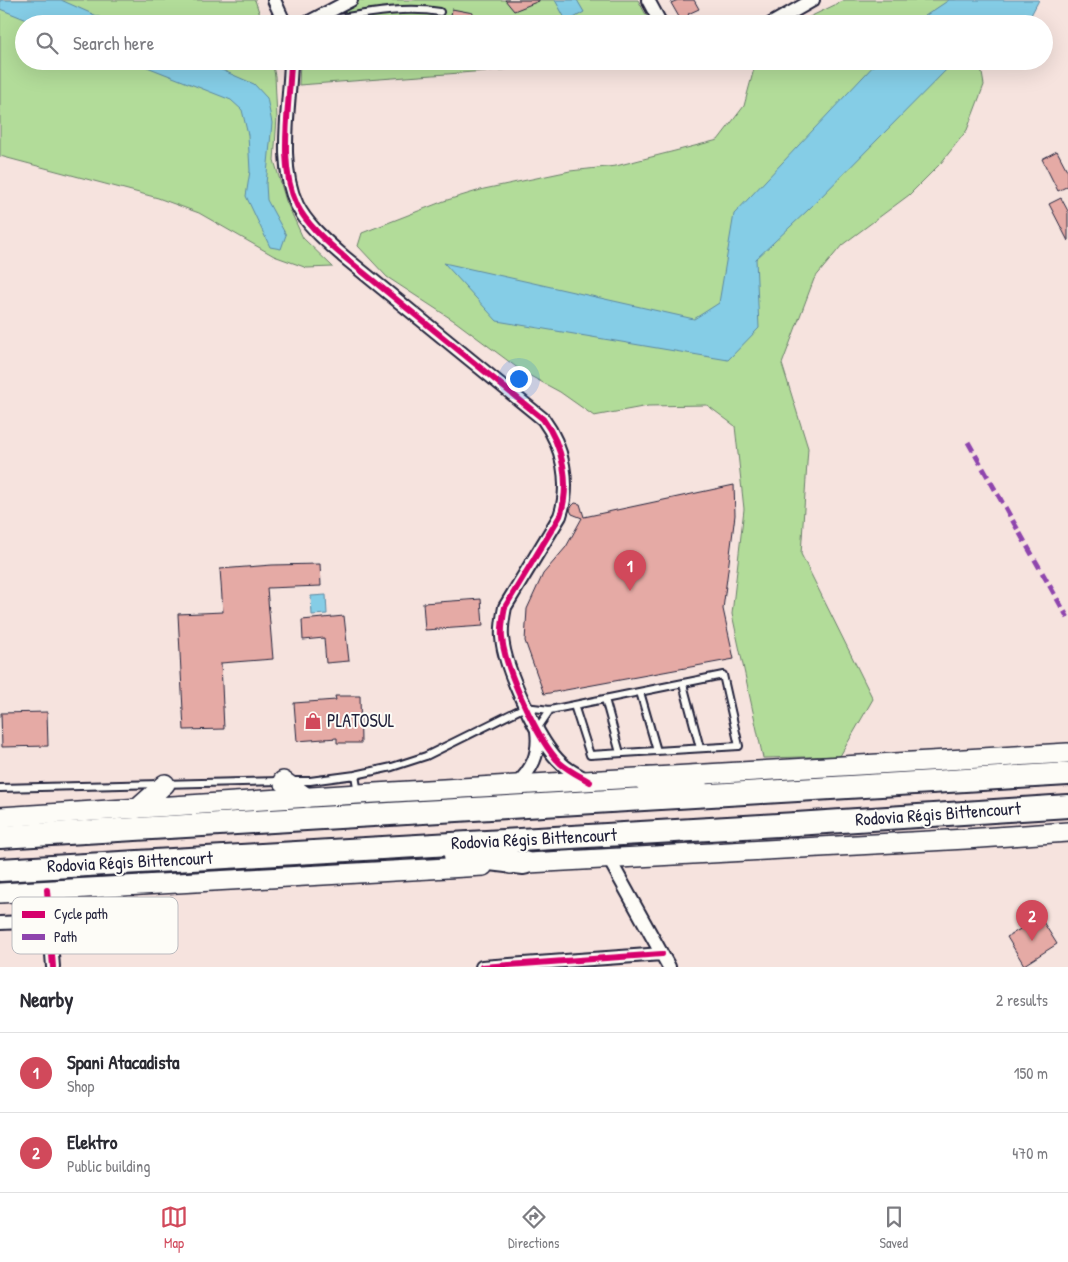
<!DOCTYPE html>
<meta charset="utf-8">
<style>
:root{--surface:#fff;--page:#f2f2f3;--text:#2b2b33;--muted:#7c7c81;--line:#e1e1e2;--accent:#d1495b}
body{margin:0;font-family:"Patrick Hand",sans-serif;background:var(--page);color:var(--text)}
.you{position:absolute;left:518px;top:378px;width:18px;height:18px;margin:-12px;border:4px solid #fff;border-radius:50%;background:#1a73e8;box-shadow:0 0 0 8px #1a73e833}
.badge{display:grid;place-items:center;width:32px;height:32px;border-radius:50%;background:var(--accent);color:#fff;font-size:16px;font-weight:700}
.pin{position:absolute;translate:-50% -41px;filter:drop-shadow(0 1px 2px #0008)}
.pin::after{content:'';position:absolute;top:26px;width:18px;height:15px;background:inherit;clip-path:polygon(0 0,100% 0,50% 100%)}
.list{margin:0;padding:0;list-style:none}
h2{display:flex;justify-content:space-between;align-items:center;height:65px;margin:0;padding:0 20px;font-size:21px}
h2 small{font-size:16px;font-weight:400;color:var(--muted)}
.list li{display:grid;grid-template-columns:32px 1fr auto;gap:15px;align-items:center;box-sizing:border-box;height:80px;padding:0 20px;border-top:1px solid var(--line)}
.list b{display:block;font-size:19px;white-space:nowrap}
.list p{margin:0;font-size:16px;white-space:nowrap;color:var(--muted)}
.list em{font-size:16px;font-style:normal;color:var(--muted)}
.icon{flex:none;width:28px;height:28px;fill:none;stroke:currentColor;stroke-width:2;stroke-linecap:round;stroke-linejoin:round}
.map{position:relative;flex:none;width:1068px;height:967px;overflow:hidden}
.search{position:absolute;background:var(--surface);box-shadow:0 5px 20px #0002;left:15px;right:15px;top:15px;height:55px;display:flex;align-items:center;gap:12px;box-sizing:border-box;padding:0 18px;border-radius:28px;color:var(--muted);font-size:19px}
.sheet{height:225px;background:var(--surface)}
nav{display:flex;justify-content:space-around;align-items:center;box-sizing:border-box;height:70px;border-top:1px solid var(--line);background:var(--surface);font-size:14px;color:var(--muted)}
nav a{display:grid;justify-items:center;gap:2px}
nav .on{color:var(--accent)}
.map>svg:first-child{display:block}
</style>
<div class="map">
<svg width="1068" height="967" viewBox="0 0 1068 967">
<rect width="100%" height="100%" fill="#f6e3de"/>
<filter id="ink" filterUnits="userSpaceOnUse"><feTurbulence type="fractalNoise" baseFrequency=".02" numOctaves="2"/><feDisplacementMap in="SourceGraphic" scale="10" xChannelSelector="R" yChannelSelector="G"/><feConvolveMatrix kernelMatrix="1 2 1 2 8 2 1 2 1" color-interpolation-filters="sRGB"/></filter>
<g filter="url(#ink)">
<path fill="#b2dc99" stroke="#6a7f6a" d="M0 0H255L263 24H24V61H272L275 76 277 118 274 160 286 201 303 238 333 267 307 268 274 256 199 213 158 198 0 156Z
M359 0H638L651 24H313Z
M845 0H956L968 24H795Z
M300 61H591L581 64 299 85Z
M758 61H980L984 85 967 130 941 163 909 195 842 245 814 279 782 364 808 448 801 554 873 699 840 756 763 758 732 614 744 509 735 426 707 405 648 406 594 416 560 392 523 372 456 322 387 277 358 246 362 233 444 201 484 189 570 171 616 166 718 140 744 106 755 65Z"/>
<path fill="#85cde6" stroke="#5d89a2" d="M0 0H61L115 24H37L0 9Z
M555 0H577L584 12 567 22Z
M949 0H1039L1030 17 1018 24H913Z
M132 61H201L254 84 267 98 272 123 266 184 267 200 286 235 281 249 270 247 246 196 250 171 248 135 242 110 231 100Z
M878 61H955L808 210 756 259 759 328 728 360 497 321 444 263 694 319 719 303 734 214Z
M326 595 327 614 312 615 311 596Z"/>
<path fill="#e5aaa5" stroke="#22223b" d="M505 0H539V1L514 11Z
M678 0H694L699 9 688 14 694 24H683L671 3Z
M452 9 473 13 471 24H450Z
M1057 151 1068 172V186L1058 191 1042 159Z
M1061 198 1068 211V241L1049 204Z
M734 485 735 515 723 609 734 659 544 694 525 641 527 609 543 574 566 547 582 518 572 514 570 510 572 506 575 503 580 504 584 517Z
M320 564 321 586 267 588 273 659 221 663 224 729 184 730 178 614 223 612 220 569 272 565Z
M481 599 483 626 425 630 423 603Z
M344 616 349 661 326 663 324 638 303 640 302 620Z
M335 696H360L361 743H337V738L297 741 294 703 336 700Z
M47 712 48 746 2 747 1 713Z
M1040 917 1057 944 1024 965 1007 937Z"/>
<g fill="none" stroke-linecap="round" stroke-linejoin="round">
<g stroke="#22223b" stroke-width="10">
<path id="service" d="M316 22C356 16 400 5 440 12
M683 684 700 748
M640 692 657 751
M605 699 620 753
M537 729 550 710
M355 775 392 767 426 756 525 707 550 710 723 675 739 746 590 755 574 705
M291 781H310L355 775 358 793
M0 788 281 781"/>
</g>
<g stroke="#22223b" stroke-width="16">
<path id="minor" d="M274 0 285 24
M648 0 661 24
M305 24 351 0
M771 24 813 0
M291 61C290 106 277 164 297 205 307 225 326 241 343 256L543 419C563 446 571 484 560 516L505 607C503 617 501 627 502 637 504 667 539 744 562 764 569 771 579 775 587 780
M515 786C532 770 540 754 537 731
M609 859 669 967
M47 890 53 967
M0 923 49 921
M482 967 662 954"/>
</g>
<g stroke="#22223b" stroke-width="22">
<path id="primary" d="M283 781 307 798
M137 809 165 784
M0 817 358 794 1068 753
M510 864 966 839 1068 832
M0 893 483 866"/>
</g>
<g stroke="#22223b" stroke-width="26">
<path id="motorway" d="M644 779 696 786
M0 837 1068 774
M455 855 524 863
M0 870 796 824 1068 806"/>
</g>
<use href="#service" stroke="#fdfcf7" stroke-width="6"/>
<use href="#minor" stroke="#fdfcf7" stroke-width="12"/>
<use href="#primary" stroke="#fdfcf7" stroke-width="19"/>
<use href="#motorway" stroke="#fdfcf7" stroke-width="22"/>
<path stroke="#8e44ad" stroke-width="5" stroke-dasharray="10 5" stroke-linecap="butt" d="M968 442 1068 618"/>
<g stroke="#fdfcf7" stroke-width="9">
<path id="cycleway" d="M291 61C290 106 277 164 297 205 307 225 326 241 343 256L543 419C563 446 571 484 560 516L505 607C503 617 501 627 502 638 505 669 538 741 560 763 569 771 580 776 590 782
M47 890 53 967
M482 967 662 954"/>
</g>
<use href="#cycleway" stroke="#d6006c" stroke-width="6"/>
</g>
</g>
<defs>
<g id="shop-bare" transform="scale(1.35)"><path d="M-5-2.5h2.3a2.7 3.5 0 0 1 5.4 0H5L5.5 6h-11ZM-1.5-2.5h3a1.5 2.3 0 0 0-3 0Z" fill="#d1495b" stroke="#fdfcf7" stroke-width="2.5" paint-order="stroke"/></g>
</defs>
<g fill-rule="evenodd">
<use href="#shop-bare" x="313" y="721"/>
</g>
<g text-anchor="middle" stroke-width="4" stroke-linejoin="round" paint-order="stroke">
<g font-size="18" fill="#22223b" stroke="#fdfcf7" text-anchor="start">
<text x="327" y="727">PLATOSUL</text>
</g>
<g font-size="18" fill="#22223b" stroke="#fdfcf7">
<text transform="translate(938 814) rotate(-4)" y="6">Rodovia Régis Bittencourt</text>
<text transform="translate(534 839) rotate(-3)" y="6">Rodovia Régis Bittencourt</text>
<text transform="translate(130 862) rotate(-3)" y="6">Rodovia Régis Bittencourt</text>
</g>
</g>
<rect x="12" y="897" width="166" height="57" rx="8" fill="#fdfcf7" stroke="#bbbbbf" stroke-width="1"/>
<rect x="22" y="911" width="23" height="7" fill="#d6006c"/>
<rect x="22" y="934" width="23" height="6" fill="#8e44ad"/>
<g font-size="14" fill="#22223b">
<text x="54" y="919">Cycle path</text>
<text x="54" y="942">Path</text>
</g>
</svg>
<div class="you"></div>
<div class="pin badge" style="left:630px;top:591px">1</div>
<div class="pin badge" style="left:1032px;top:941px">2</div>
<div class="search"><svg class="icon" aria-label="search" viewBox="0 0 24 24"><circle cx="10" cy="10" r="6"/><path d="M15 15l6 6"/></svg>Search here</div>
</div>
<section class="sheet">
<h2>Nearby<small>2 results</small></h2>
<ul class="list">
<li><span class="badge">1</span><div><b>Spani Atacadista</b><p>Shop</p></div><em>150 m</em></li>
<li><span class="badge">2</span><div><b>Elektro</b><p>Public building</p></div><em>470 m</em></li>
</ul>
</section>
<nav>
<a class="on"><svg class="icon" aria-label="map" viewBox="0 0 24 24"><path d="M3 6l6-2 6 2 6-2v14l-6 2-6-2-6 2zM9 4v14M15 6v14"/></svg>Map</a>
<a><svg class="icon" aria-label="directions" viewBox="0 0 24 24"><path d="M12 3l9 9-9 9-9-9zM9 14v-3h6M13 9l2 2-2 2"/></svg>Directions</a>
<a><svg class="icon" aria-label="saved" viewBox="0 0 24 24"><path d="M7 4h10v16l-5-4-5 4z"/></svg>Saved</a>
</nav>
